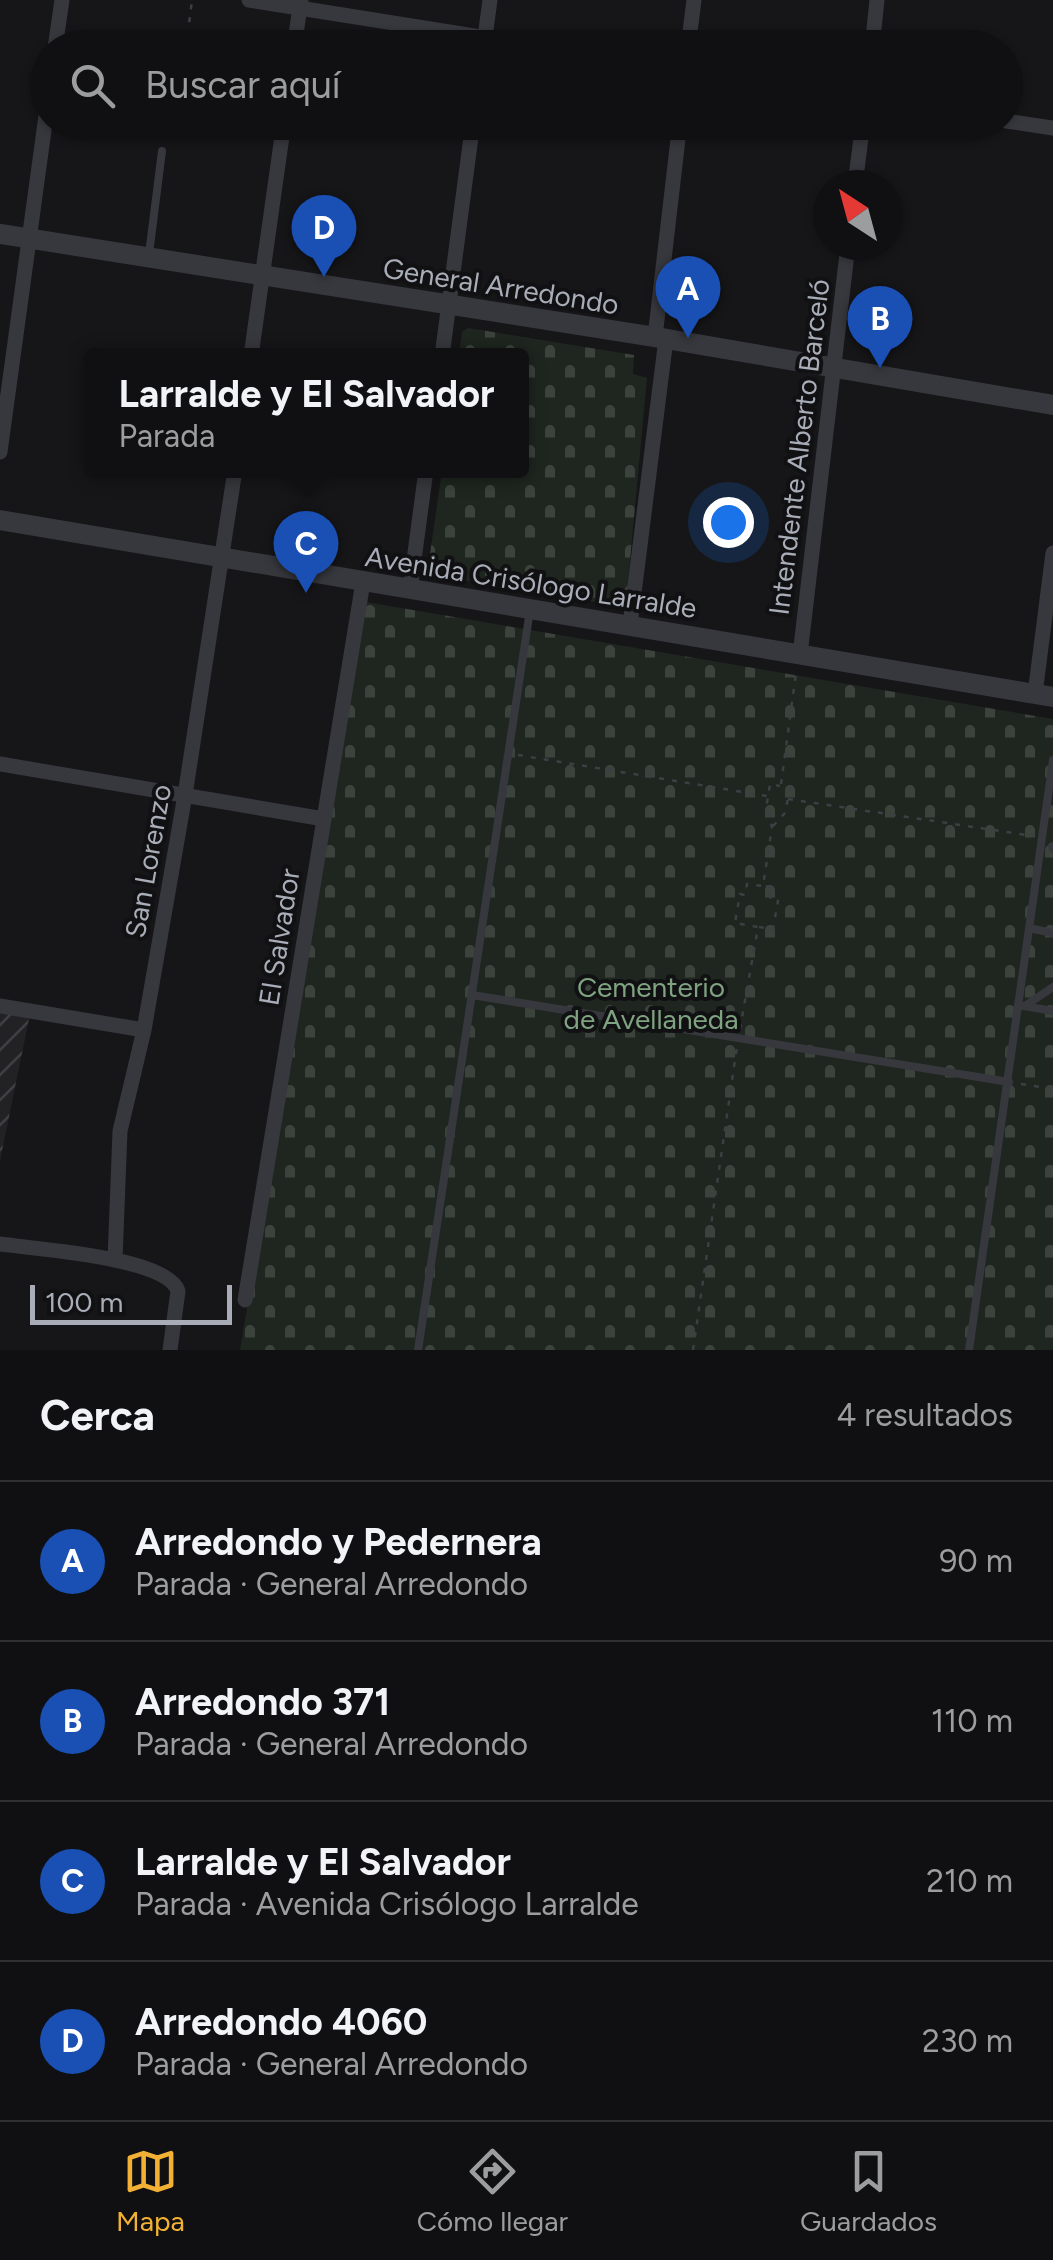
<!DOCTYPE html>
<html lang="es">
<meta charset="utf-8">
<style>
:root{--surface:#101012;--page:#1e1e20;--text:#f1f3f6;--muted:#9c9d9f;--line:#303032;--accent:#f2b134}
body{margin:0;font-family:Figtree,sans-serif;background:var(--page);color:var(--text)}
.compass{position:absolute;left:813px;top:170px;width:90px;height:90px;border-radius:50%;background:var(--surface);box-shadow:0 2px 8px #0004;rotate:324deg}
.scale{position:absolute;left:30px;bottom:25px;width:202px;box-sizing:border-box;padding-left:10px;border:5px solid #a8adb8;border-top:0;font-size:28px;line-height:35px;white-space:nowrap;color:#a8adb8;-webkit-text-stroke:8px #111113;paint-order:stroke}
.you{position:absolute;left:728px;top:522px;width:35px;height:35px;margin:-25px;border:8px solid #fff;border-radius:50%;background:#1a73e8;box-shadow:0 0 0 15px #1a73e833}
.badge{display:grid;place-items:center;width:65px;height:65px;border-radius:50%;background:var(--accent);color:#fff;font-size:32px;font-weight:700}
.pin{position:absolute;translate:-50% -82px;filter:drop-shadow(0 2px 5px #0008)}
.pin::after{content:'';position:absolute;top:52px;width:35px;height:30px;background:inherit;clip-path:polygon(0 0,100% 0,50% 100%)}
.popup{position:absolute;left:84px;top:348px;width:445px;height:130px;box-sizing:border-box;display:grid;place-content:center;border-radius:10px;background:var(--surface);filter:drop-shadow(0 2px 8px #0005);font-size:32px;white-space:nowrap;color:var(--muted)}
.popup b{font-size:38px;color:var(--text)}
.popup::after{content:'';position:absolute;left:50%;top:100%;margin-left:-20px;border:20px solid transparent;border-top-color:var(--surface)}
.list{margin:0;padding:0;list-style:none}
h2{display:flex;justify-content:space-between;align-items:center;height:130px;margin:0;padding:0 40px;font-size:42px}
h2 small{font-size:32px;font-weight:400;color:var(--muted)}
.list li{display:grid;grid-template-columns:65px 1fr auto;gap:30px;align-items:center;box-sizing:border-box;height:160px;padding:0 40px;border-top:2px solid var(--line)}
.list b{display:block;font-size:38px;white-space:nowrap}
.list p{margin:0;font-size:32px;white-space:nowrap;color:var(--muted)}
.list em{font-size:32px;font-style:normal;color:var(--muted)}
.icon{flex:none;width:55px;height:55px;fill:none;stroke:currentColor;stroke-width:2;stroke-linecap:round;stroke-linejoin:round}
.map{position:relative;flex:none;width:1053px;height:1350px;overflow:hidden}
.search{position:absolute;background:var(--surface);box-shadow:0 2px 8px #0004;left:30px;right:30px;top:30px;height:110px;display:flex;align-items:center;gap:25px;box-sizing:border-box;padding:0 35px;border-radius:55px;color:var(--muted);font-size:38px}
.sheet{height:770px;background:var(--surface)}
nav{display:flex;justify-content:space-around;align-items:center;box-sizing:border-box;height:140px;border-top:2px solid var(--line);background:var(--surface);font-size:28px;color:var(--muted)}
nav a{display:grid;justify-items:center;gap:5px}
nav .on{color:var(--accent)}
.map>svg:first-child{display:block}
</style>
<div class="map">
<svg width="1053" height="1350" viewBox="0 0 1053 1350">
<defs>
<pattern id="industrial-furrows" width="10" height="10" patternUnits="userSpaceOnUse" patternTransform="scale(2.5)"><rect width="10" height="10" fill="#222225"/><path d="M-1 1l2-2M0 10L10 0M9 11l2-2" fill="none" stroke="#3f3f43"/></pattern>
<pattern id="cemetery-stones" width="16" height="16" patternUnits="userSpaceOnUse" patternTransform="scale(2.5)"><rect width="16" height="16" fill="#1e261f"/><path d="M2 7V4a2 2 0 0 1 4 0v3zM10 15v-3a2 2 0 0 1 4 0v3z" fill="#3c433d"/></pattern>
</defs>
<rect width="100%" height="100%" fill="#161618"/>
<path fill="url(#industrial-furrows)" d="M0 1010 30 1014 0 1161Z"/>
<path fill="url(#cemetery-stones)" d="M468 328 634 355 633 374 647 378 626 603 620 606 433 575 428 568 442 471 521 470V356L459 355 462 332Z
M366 602 1053 719V1350H240Z"/>
<g fill="none" stroke-linecap="round" stroke-linejoin="round">
<path stroke="#3d3f44" stroke-width="2.5" stroke-dasharray="5 8" stroke-linecap="butt" d="M186 48 192 0
M518 755 767 796
M781 784 796 673
M788 799 1033 836
M773 826 785 813 790 788 782 786
M759 927 773 929 778 901 770 900 772 887 763 886
M740 1029 758 927 735 923 740 894 745 895 747 884 763 886 772 827 766 809 770 784 780 786
M1021 1084 1053 1089
M693 1350 737 1046"/>
<path stroke="#37383d" stroke-width="8" d="M149 254 162 151
M1052 846 1053 849
M1029 928 1053 933
M472 995 1009 1082
M1018 1005 1053 1011
M1025 1006 1053 987
M418 1350 530 610
M969 1350 1053 760"/>
<path stroke="#37383d" stroke-width="15" d="M249 0 551 48
M484 44 490 0
M55 48 62 0
M294 48 301 0
M688 48 694 0
M872 48 877 0
M1006 121 1053 128
M855 185 863 122
M655 337 680 122
M251 356 284 122
M442 356 473 122
M0 452 48 101
M410 590 426 470
M630 625 666 339
M800 655 848 245
M1035 694 1053 553
M0 764 324 819
M0 1006 144 1030
M0 1244C34 1249 167 1257 178 1291L170 1350
M115 1260 120 1131 144 1030 185 795 235 470
M245 1300 363 582"/>
<path stroke="#37383d" stroke-width="20" d="M0 234 655 337 1053 405
M0 520 1053 697"/>
</g>
<g text-anchor="middle" stroke-width="8" stroke-linejoin="round" paint-order="stroke">
<g font-size="28" fill="#a8adb8" stroke="#111113">
<text transform="translate(501 286) rotate(9)" y="10">General Arredondo</text>
<text transform="translate(799 447) rotate(-83)" y="10">Intendente Alberto Barceló</text>
<text transform="translate(531 582) rotate(9)" y="10">Avenida Crisólogo Larralde</text>
<text transform="translate(148 861) rotate(-80)" y="10">San Lorenzo</text>
<text transform="translate(279 937) rotate(-81)" y="10">El Salvador</text>
</g>
<g font-size="28" fill="#7fa381" stroke="#111113">
<text x="651" y="997">Cementerio<tspan x="651" dy="32">de Avellaneda</tspan></text>
</g>
</g>
</svg>
<svg class="compass" viewBox="-18 -18 36 36"><path d="M0-13l5 13h-10z" fill="#e53935"/><path d="M0 13l5-13h-10z" fill="#9c9d9f"/></svg>
<div class="scale">100 m</div>
<div class="you"></div>
<div class="pin badge" style="left:688px;top:338px;background:#1a4fb4">A</div>
<div class="pin badge" style="left:880px;top:368px;background:#1a4fb4">B</div>
<div class="pin badge" style="left:306px;top:593px;background:#1a4fb4">C</div>
<div class="popup"><b>Larralde y El Salvador</b>Parada</div>
<div class="pin badge" style="left:324px;top:277px;background:#1a4fb4">D</div>
<div class="search"><svg class="icon" aria-label="search" viewBox="0 0 24 24"><circle cx="10" cy="10" r="6"/><path d="M15 15l6 6"/></svg>Buscar aquí</div>
</div>
<section class="sheet">
<h2>Cerca<small>4 resultados</small></h2>
<ul class="list">
<li><span class="badge" style="background:#1a4fb4">A</span><div><b>Arredondo y Pedernera</b><p>Parada · General Arredondo</p></div><em>90 m</em></li>
<li><span class="badge" style="background:#1a4fb4">B</span><div><b>Arredondo 371</b><p>Parada · General Arredondo</p></div><em>110 m</em></li>
<li><span class="badge" style="background:#1a4fb4">C</span><div><b>Larralde y El Salvador</b><p>Parada · Avenida Crisólogo Larralde</p></div><em>210 m</em></li>
<li><span class="badge" style="background:#1a4fb4">D</span><div><b>Arredondo 4060</b><p>Parada · General Arredondo</p></div><em>230 m</em></li>
</ul>
</section>
<nav>
<a class="on"><svg class="icon" aria-label="map" viewBox="0 0 24 24"><path d="M3 6l6-2 6 2 6-2v14l-6 2-6-2-6 2zM9 4v14M15 6v14"/></svg>Mapa</a>
<a><svg class="icon" aria-label="directions" viewBox="0 0 24 24"><path d="M12 3l9 9-9 9-9-9zM9 14v-3h6M13 9l2 2-2 2"/></svg>Cómo llegar</a>
<a><svg class="icon" aria-label="saved" viewBox="0 0 24 24"><path d="M7 4h10v16l-5-4-5 4z"/></svg>Guardados</a>
</nav>
